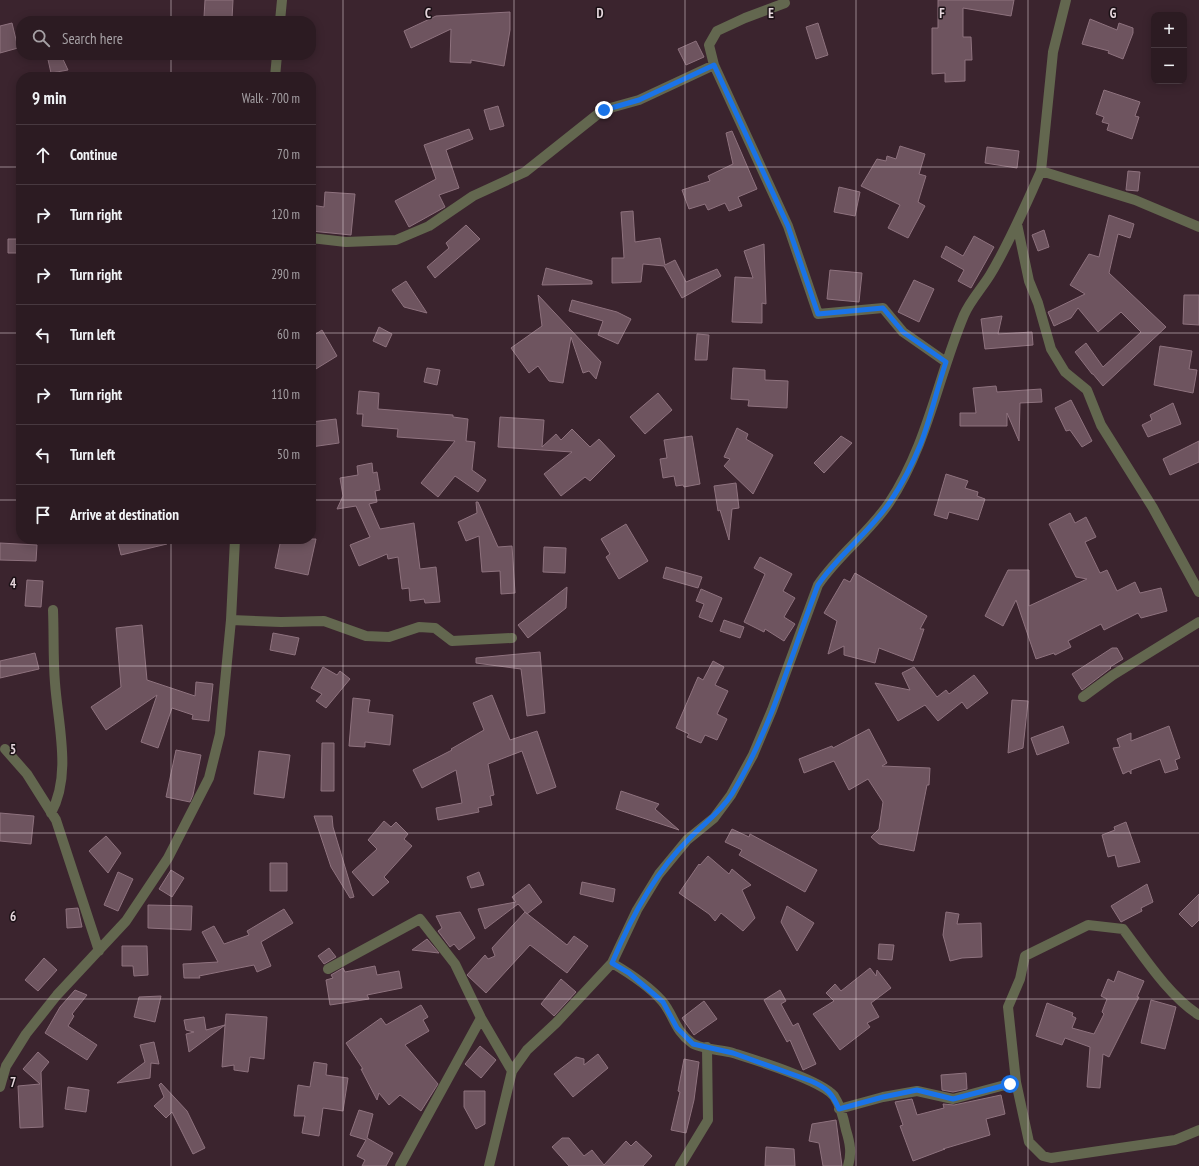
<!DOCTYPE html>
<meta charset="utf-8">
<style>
:root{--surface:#2c1b22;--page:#34242a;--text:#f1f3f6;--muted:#a6a1a5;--line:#483940}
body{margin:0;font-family:"PT Sans Narrow",sans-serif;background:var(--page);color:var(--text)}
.controls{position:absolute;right:12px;top:12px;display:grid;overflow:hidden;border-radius:8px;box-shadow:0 2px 10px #0003}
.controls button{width:36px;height:36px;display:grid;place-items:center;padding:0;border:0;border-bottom:1px solid var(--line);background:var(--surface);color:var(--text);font:20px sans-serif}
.stop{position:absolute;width:12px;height:12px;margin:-9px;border:3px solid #1a73e8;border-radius:50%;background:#fff}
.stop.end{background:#1a73e8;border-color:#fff;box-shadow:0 1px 4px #0008}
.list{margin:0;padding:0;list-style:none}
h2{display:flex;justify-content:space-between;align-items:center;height:52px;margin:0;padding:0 16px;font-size:17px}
h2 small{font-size:13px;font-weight:400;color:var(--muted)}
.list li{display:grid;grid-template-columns:26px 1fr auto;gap:12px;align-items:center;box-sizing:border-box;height:60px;padding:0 16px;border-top:1px solid var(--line)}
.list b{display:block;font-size:15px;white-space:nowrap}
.list em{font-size:13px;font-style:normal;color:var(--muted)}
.icon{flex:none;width:22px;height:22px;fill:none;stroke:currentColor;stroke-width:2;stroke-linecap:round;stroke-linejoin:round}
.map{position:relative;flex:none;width:1199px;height:1166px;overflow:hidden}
.search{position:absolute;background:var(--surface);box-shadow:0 2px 10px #0003;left:16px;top:16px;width:300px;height:44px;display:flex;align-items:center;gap:10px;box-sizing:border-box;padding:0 14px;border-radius:16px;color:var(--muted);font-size:15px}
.panel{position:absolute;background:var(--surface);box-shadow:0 2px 10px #0003;left:16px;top:72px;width:300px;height:472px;border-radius:16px}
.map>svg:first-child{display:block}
</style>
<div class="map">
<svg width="1199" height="1166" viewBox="0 0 1199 1166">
<rect width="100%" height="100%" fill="#3b242e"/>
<path fill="#6e545f" stroke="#8e727e" d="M205 0H233L232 19 204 17Z
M938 0H1014L1011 16 963 8V37H971L972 60H965V81L945 82V73L932 74V28H938Z
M510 12V30L504 66 471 60V63L450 62 451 29 411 48 404 31 436 16Z
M1090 19 1117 30 1119 23 1133 28V33L1123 59 1108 53 1109 51 1082 44Z
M12 23 18 48 0 53V26Z
M818 23 828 55 816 59 806 27Z
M696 41 704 57 686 65 678 49Z
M47 55H61L68 70 51 73Z
M1104 90 1140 102 1135 116 1139 117 1132 139 1107 130 1109 124 1102 122 1104 117 1096 114Z
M498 106 504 126 490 130 484 110Z
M469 129 473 139 446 150 459 188 439 195 445 207 409 227 395 201 436 179 424 145Z
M732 131 757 189 738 197 742 206 729 211 725 203 708 210 705 204 689 209 682 190 710 181 708 176 733 164 726 133Z
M900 146 925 154 919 174 926 176 918 202 925 206 908 238 888 228 900 205 861 186 877 159 886 161 887 156 896 159Z
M987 147 1019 151 1017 168 985 163Z
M1128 171 1140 172 1138 191 1126 190Z
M839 187 860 192 855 216 834 212Z
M325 192 355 194 351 235 311 231V205L324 207Z
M633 211 635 242 660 238 665 265 675 260 686 282 717 269 721 276 682 298 664 266 643 264 641 282 612 283V258H624L621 212Z
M1109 215 1134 224 1130 238 1118 234 1109 273 1166 327 1103 386 1093 374H1092L1075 352 1086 343 1103 367 1141 332 1121 312 1098 332 1078 308 1071 318 1054 326 1048 312 1085 294 1070 285 1089 254 1099 257Z
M466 225 480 239 435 278 427 267 449 248 446 243Z
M1044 230 1049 247 1038 251 1032 235Z
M974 236 994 247 971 288 958 281 964 270 941 257 946 246 963 256Z
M8 239H21V253H8Z
M764 244 766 304 762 303V323L732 322 735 277 753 278 744 251Z
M546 268 592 281V284L542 285Z
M830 270 862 273 859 302 827 299Z
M914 280 934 289 919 322 898 312Z
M406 281 427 313 404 307 392 290Z
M538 295 601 362 596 379 589 371 583 373 571 337 563 383 549 381 538 366 529 373 511 348 542 326Z
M1184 295H1199V325L1183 324Z
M572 300 617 312 631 319 618 344 598 335 603 321 569 311Z
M1002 316 998 334 1032 332 1033 345 985 349 981 319Z
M379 327 392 334 386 347 373 341Z
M322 330 337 356 311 372V337Z
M697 334 709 335 707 360H695Z
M1160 346 1192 351 1189 369 1197 370 1193 393 1154 385Z
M427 368 440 370 437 385 424 382Z
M733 368 765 370V380L788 381 787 408 748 406 749 400 731 399Z
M996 386 997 392 1041 389 1042 402 1020 403 1019 441 1007 413V426H960V413H976L973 388Z
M359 391 379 393 378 409 453 415V417L468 419 466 441 475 442 472 470 486 480 478 492 455 476 438 497 421 483 455 441 397 437 398 429 362 426 363 414H357Z
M658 393 672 410 645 434 630 417Z
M1071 400 1092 441 1082 447 1070 430 1066 431 1055 408Z
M1173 403 1181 424 1148 437 1142 425 1152 420 1150 415Z
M500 417 544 420 542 447 556 434 561 440 572 429 590 447 599 439 615 456 590 481 585 477 561 496 544 474 572 452 498 447Z
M336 419 339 443 311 447V422Z
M737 428 748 434 746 439 773 455 753 494 724 466 730 459 724 457Z
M692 436 700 484 684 487 683 485 676 486 674 476 663 478 660 459 667 458 664 440Z
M841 436 852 443 824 473 814 463Z
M1199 441V462L1170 475 1163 459Z
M372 463 373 473 377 472 380 490 375 491 377 502 369 504 380 529 414 523 420 569 436 567 440 602 425 603 424 599 410 601 409 588 402 589 398 557 388 559 387 554 359 566 350 545 370 537 356 506 337 509 343 496 340 478 358 475 357 466Z
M946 474 968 481 965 488 978 492 977 496 985 499 978 520 949 512 947 519 934 515Z
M736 483 739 508 732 509 729 540 720 510 718 511 714 486Z
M476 502H478L498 547 512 546 515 593 501 594 500 571 482 572 479 536 466 541 458 522 477 513Z
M1070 513 1075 523 1086 517 1096 537 1085 542 1100 573 1107 570 1117 591 1135 582 1140 593 1161 588 1167 611 1141 618 1138 613 1104 630 1101 624 1068 641 1071 647 1055 655 1054 653 1036 659 1016 600 1003 626 985 616 1008 570H1029V606L1087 579 1076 577 1049 524Z
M626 524 648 561 619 579 606 557 610 554 601 539Z
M117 539H166L167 544 121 555Z
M281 539H316L308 575 275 568Z
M0 543 37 545 36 561 0 560Z
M544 547 566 548 565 573 543 572Z
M760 557 792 574 783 591 795 598 784 617 795 624 784 641 765 629 764 632 744 622 765 574 754 568Z
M666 567 702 577 698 588 663 578Z
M855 573 927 616 920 629H924L913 661 879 648 875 663 844 655V646L828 654 837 621 824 613 844 579 850 582Z
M27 580 43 581 41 607 25 606Z
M567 587 566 608 528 638 518 625Z
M701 589 722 598 712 622 699 617 704 604 696 601Z
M724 620 744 627 740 638 720 631Z
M142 625 147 680 195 696 196 682 213 684 209 721 192 719 193 715 172 708 158 748 141 742 157 695 106 730 91 707 121 687 116 628Z
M273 633 299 638 295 655 270 650Z
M1112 648H1117L1123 659 1110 667 1111 668 1082 690 1072 674Z
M540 652 545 713 527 716 521 669 476 663V658Z
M35 653 39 669 0 678V661Z
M713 661 724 667 715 685 728 691 717 714 727 719 717 740 705 735 701 743 687 737 689 734 676 728 698 677 703 680Z
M323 667 337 675 340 671 350 679 326 708 316 701 322 694 311 688Z
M914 667 937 697 946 690 949 694 974 675 988 693 967 709 962 702 938 721 925 705 898 721 875 683 910 690 902 673Z
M492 695 510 740 537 731 556 787 537 794 522 751 488 764 494 795 490 796 492 805 478 808 479 812 438 820 436 808 462 803 456 770 422 788 413 770 452 750 451 749 484 730 473 703Z
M353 698 370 700 368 712 393 715 390 745 365 742V747L349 746Z
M1012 700 1028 701 1023 748 1008 753Z
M1063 726 1069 743 1037 755 1031 738Z
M1169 726 1180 758 1175 760 1178 769 1165 773 1160 759 1131 770V774L1129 771 1123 774 1113 748 1120 747 1117 739 1131 733V741Z
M869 729 887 763 882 766 930 768 929 785H927L914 851 879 844 871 837 879 829 883 802 868 779 849 790 834 761 804 773 799 759 832 746 833 748Z
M322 743H334V791H321Z
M176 750 201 755 193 795 190 802 166 797Z
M259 751 290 755 284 798 254 794Z
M621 791 659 804 655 809 679 830 616 809Z
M0 813 34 816 31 844 0 841Z
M314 816H332L333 827 354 897 350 898 331 867Z
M384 821 391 827 396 822 408 834 404 839 412 846 384 877 389 882 373 896 352 872 377 849 368 840Z
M1126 822 1140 862 1118 867 1115 855 1108 857 1102 835 1115 830 1114 827Z
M732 829 749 837 750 834 817 870 805 892 739 855 742 850 725 842Z
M106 836 121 853 108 873 89 851Z
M708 856 729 874 732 869 751 885 742 890 755 918 743 931 721 913 715 921 709 914 679 893 699 864 700 865Z
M270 863H287V891H270Z
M171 870 184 878 172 897 159 889Z
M118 872 133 879 118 911 104 905Z
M479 872 484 885 471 888 467 877Z
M582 882 615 889 613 902 580 894Z
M529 884 542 902 527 914 518 904 485 929 478 909 516 902 512 897Z
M1147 884 1153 902 1141 908 1142 911 1121 922 1111 906Z
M1199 894V920L1192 927 1179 914Z
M148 905 192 906 191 930 148 928Z
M787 906 814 923 797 951 781 922Z
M78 908 82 927 67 928 66 909Z
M284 909 293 923 261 942 271 966 257 972 254 965 199 976 200 978H184L183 964 218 962 202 932 214 926 224 944 249 935 247 931Z
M460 912 475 938 459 950 454 944 450 947 438 931 442 928 436 916Z
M525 912 567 945 574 936 588 946 567 973 530 945 486 993 467 975 485 955 488 959 495 956 492 948Z
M946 912 959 914 957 924 981 923 982 957 962 958 950 961 943 935Z
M427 939 439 953 412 950Z
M879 944 894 945 892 960 878 959Z
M122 946H147L148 975 134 976 133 966H122Z
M329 948 336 957 324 964 318 956Z
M44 958 57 970 38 991 25 980Z
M375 966 377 975 399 971 402 988 367 995 369 999 330 1005 326 980 333 978 331 975 343 968 345 972Z
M870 968 876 976 877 970 891 988 871 1003 879 1017 867 1023 870 1027 840 1050 813 1014 834 1001 826 993 835 984 841 991Z
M1118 971 1144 981 1137 997H1139L1109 1057 1103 1054 1100 1088 1087 1087 1090 1047 1065 1038 1062 1045 1036 1036 1047 1003 1073 1013 1072 1016 1076 1018 1072 1028 1094 1034 1104 1014 1102 1012 1107 999 1101 996 1108 979 1114 982Z
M561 979 576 992 554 1016 541 1004Z
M75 990 87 995 72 1014 74 1016 68 1026 97 1045 87 1060 45 1033 60 1007Z
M780 990 786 1001 781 1004 793 1026 798 1023 816 1064 803 1070 790 1040 787 1042 764 1000Z
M161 996 155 1022 134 1017 139 997Z
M1151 1000 1176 1007 1165 1049 1141 1043Z
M704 1001 717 1019 694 1035 682 1018Z
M421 1005 428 1017 423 1020 429 1031 405 1045 438 1084 421 1111 400 1095 389 1105 379 1093 377 1100 361 1069H363L346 1043 381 1018 386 1025Z
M226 1014 267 1017 264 1059 250 1057 248 1072 234 1070V1065L222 1067 225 1025 189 1052 186 1034 194 1032 186 1030 184 1020 204 1017 206 1030 225 1025Z
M154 1042 159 1064 151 1063 150 1078 117 1083 145 1062 140 1045Z
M480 1046 496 1060 481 1078 465 1064Z
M38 1052 49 1062 41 1072 43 1127 20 1128 18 1086 40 1084 23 1069Z
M598 1054 608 1068 573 1097 554 1074 576 1057 584 1059V1065Z
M684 1059 699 1062 694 1100 686 1133 671 1130 680 1092 678 1091Z
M314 1062 327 1064 326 1075 348 1078 343 1111 323 1108 319 1136 302 1133 305 1116H294L298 1085 310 1087Z
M966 1073 967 1089 953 1092 942 1090 941 1075Z
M161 1083 187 1111 205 1148 193 1154 172 1112 166 1118 154 1106 164 1097 159 1085Z
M68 1087 89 1090 86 1112 65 1109Z
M464 1091H485V1124L476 1129 464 1107Z
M1001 1095 1005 1114 986 1119 990 1135 943 1149H945L913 1161 900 1126 903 1125 895 1102 912 1099 917 1115 944 1108 943 1104 954 1105Z
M359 1110 373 1114 367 1138 393 1153 386 1166H362L365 1160 357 1156 366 1140 350 1135Z
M836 1120 842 1166H823L819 1143 809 1141 812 1124Z
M562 1138H569L584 1156 592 1150 604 1165 626 1141 631 1146 636 1141 652 1156 643 1166H569L552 1147Z
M766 1147 794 1149 795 1166H765Z"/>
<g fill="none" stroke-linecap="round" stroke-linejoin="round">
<path stroke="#63674f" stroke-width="10" d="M1066 0 1053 52 1041 171 1135 200 1199 227
M280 21 282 0
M714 65 788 226 818 314 883 308 903 332 946 362
M275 77 277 55
M1017 224 1029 281 1038 303 1051 349 1065 372 1087 390 1101 425 1153 508 1199 592
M311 238 346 242 396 240 429 226 473 196 525 172 603 110 639 100 714 65 709 45 717 31 745 18 785 3
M231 620 281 622 324 621 366 636 389 637 419 627 435 628 452 641 512 638
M1083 697 1113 675 1199 622
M5 749 27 774 56 820 99 951
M51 813C72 775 58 725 55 683 53 659 54 634 53 610
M612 963C629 973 649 986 662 1001 674 1015 674 1030 692 1043 700 1049 723 1050 733 1053 755 1060 821 1080 834 1096 840 1105 844 1120 846 1130 850 1143 852 1153 848 1166
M328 969 420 919 455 964 481 1018 512 1071
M1199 1015C1169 996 1144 957 1123 929L1088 925 1025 956 1020 979 1008 1007 1016 1082 1029 1142 1043 1156 1051 1158 1175 1140 1199 1130
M0 1087 6 1066 26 1034 57 995 126 921 168 858 209 778 220 734 231 620 235 539
M839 1109 883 1097 917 1091 953 1099 1016 1082
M400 1166 481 1018
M489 1166 512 1071 527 1050 556 1023 612 963 637 910 659 874 687 840 714 818 731 795 753 755 772 710 818 585C838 555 869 533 889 503 927 446 938 377 964 315 970 301 982 288 990 275 1010 242 1025 206 1041 171
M680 1166 708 1120 707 1047"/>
</g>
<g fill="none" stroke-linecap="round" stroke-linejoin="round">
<path stroke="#1a73e8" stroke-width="5" d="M604 110 639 100 714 65 788 226 818 314 883 308 903 332 946 362C937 388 931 417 921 443 913 463 902 484 890 502 869 533 839 554 818 585 791 655 771 730 732 794 720 813 703 824 688 840 654 873 630 920 612 963L629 973 663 1002 677 1028 693 1044 733 1053 811 1081C827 1088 832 1093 839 1109L883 1097 917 1090 953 1099 1010 1084"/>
</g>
<path fill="none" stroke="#e5d6dc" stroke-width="1" stroke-opacity="0.55" d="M171 0V21M343 0V1166M514 0V1166M685 0V1166M856 0V1166M1028 0V1166M171 55V77M0 167H21M311 167H1199M0 333H21M311 333H1199M0 500H21M311 500H1199M171 539V1166M0 666H1199M0 833H1199M0 999H1199"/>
<g font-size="13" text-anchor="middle" font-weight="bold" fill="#e5d6dc" stroke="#1b1116" stroke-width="3" stroke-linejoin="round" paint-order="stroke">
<text x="428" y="18">C</text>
<text x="600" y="18">D</text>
<text x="771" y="18">E</text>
<text x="942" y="18">F</text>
<text x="1113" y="18">G</text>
<text x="13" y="588">4</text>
<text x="13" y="754">5</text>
<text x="13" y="921">6</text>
<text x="13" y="1087">7</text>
</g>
</svg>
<div class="controls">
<button>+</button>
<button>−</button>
</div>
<div class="stop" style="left:1010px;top:1084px"></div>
<div class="stop end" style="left:604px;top:110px"></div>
<div class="search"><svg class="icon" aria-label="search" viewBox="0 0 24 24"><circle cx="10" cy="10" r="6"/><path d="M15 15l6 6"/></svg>Search here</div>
<section class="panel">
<h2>9 min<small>Walk · 700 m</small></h2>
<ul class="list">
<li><svg class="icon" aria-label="ahead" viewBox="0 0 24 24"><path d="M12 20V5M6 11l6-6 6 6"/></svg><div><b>Continue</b></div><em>70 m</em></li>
<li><svg class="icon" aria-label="right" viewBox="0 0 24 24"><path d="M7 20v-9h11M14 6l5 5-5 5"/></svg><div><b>Turn right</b></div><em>120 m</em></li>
<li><svg class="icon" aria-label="right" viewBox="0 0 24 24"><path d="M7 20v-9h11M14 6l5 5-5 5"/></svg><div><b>Turn right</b></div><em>290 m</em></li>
<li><svg class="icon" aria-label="left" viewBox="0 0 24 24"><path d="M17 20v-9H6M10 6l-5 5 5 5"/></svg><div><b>Turn left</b></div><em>60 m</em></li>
<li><svg class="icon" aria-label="right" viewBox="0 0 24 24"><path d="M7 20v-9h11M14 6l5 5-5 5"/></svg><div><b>Turn right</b></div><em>110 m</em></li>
<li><svg class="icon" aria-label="left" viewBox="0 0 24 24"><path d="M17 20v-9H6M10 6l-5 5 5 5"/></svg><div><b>Turn left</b></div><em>50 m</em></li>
<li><svg class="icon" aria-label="arrive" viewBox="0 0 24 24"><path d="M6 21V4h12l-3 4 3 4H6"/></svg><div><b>Arrive at destination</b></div></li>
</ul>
</section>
</div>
